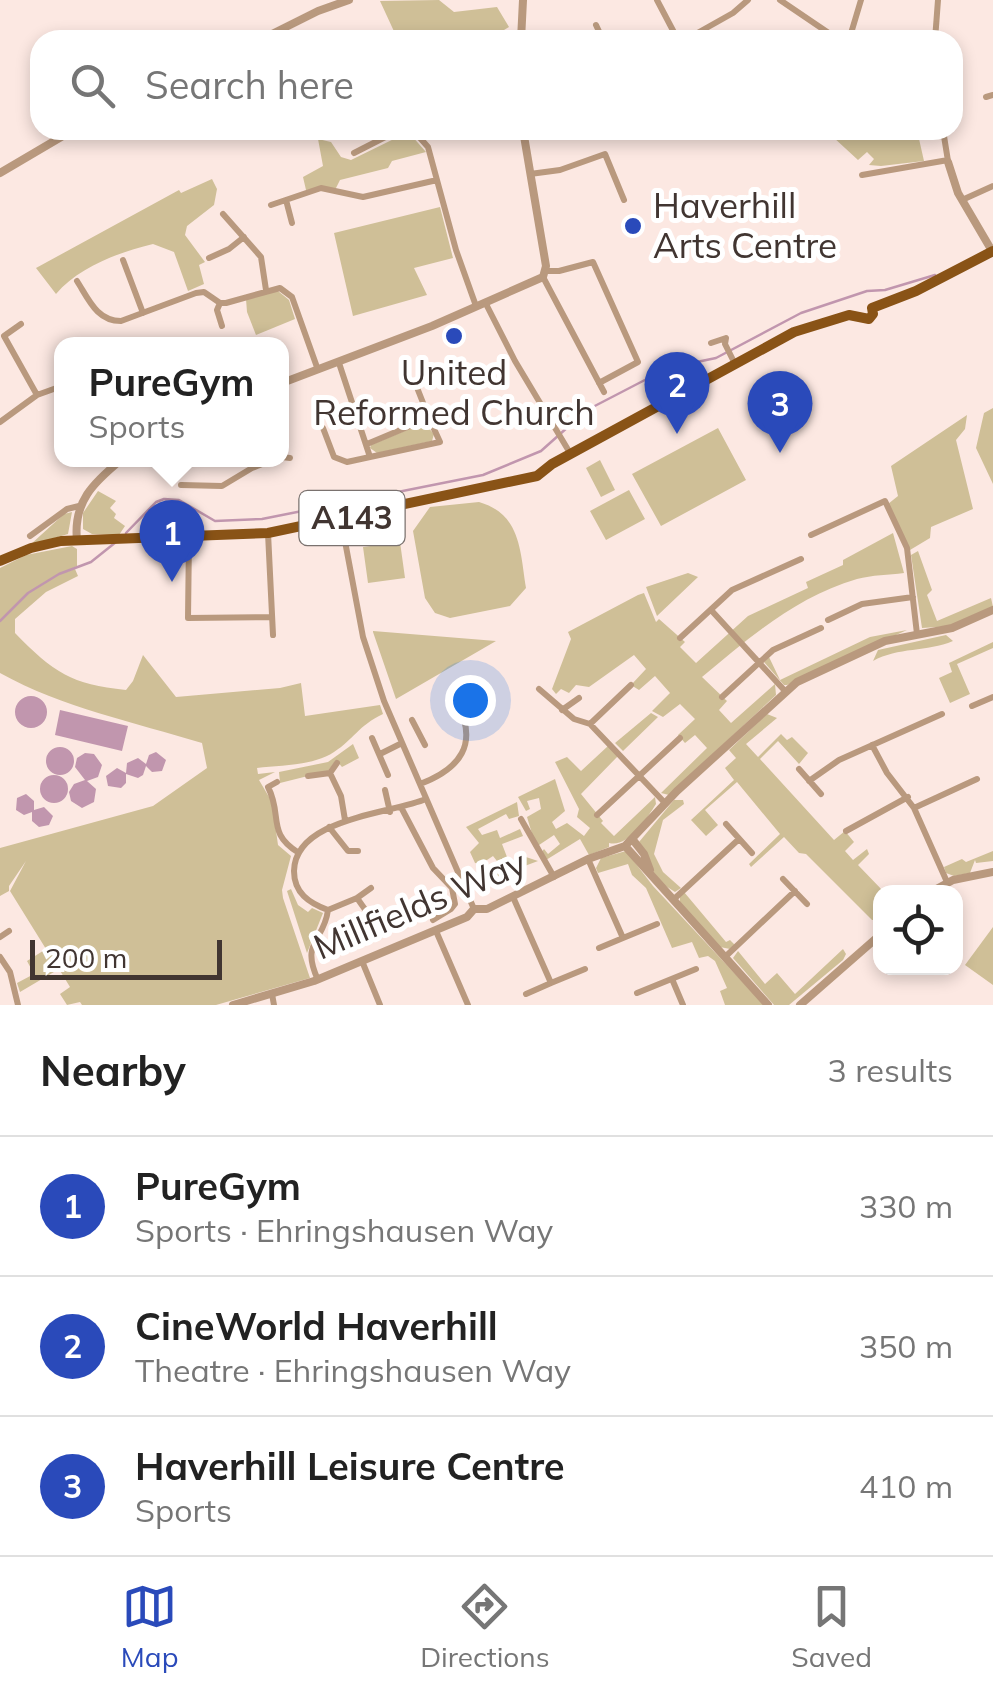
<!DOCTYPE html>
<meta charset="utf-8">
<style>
:root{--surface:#fff;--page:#f2f2f2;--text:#222;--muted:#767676;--line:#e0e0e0;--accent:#2a4aba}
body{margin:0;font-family:Mulish,sans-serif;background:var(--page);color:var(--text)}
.controls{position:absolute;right:30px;bottom:30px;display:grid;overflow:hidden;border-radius:20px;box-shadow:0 5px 15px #0003}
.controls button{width:90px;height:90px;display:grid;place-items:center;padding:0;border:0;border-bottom:2px solid var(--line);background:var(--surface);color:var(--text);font:50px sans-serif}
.scale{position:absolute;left:30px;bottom:25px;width:192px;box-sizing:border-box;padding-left:10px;border:5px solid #413531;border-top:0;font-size:28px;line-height:35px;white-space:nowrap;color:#413531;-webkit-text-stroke:8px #fff;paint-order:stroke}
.you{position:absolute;left:470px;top:700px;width:35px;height:35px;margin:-25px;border:8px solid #fff;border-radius:50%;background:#1a73e8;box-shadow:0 0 0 15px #1a73e833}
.badge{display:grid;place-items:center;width:65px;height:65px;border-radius:50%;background:var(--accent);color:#fff;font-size:32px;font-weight:700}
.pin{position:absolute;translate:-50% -82px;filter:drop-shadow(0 2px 5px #0008)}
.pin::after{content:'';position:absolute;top:52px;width:35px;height:30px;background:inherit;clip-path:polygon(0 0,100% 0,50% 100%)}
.popup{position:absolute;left:54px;top:337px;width:235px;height:130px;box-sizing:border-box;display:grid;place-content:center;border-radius:20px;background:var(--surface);filter:drop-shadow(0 2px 8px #0005);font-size:32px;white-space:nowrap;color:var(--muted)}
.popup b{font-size:38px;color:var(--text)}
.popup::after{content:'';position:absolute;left:50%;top:100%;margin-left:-20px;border:20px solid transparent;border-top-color:var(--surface)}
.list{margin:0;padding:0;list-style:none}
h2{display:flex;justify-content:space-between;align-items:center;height:130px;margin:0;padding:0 40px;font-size:42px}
h2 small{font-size:32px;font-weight:400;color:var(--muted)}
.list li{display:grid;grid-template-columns:65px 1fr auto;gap:30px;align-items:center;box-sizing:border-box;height:140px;padding:0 40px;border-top:2px solid var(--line)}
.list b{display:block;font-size:38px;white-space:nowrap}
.list p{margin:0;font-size:32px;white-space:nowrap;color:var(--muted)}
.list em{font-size:32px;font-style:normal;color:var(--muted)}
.icon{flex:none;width:55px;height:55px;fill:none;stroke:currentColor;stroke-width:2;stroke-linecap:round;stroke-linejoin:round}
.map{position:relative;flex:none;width:993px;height:1005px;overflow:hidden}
.search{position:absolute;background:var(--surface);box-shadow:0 5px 15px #0003;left:30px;right:30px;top:30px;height:110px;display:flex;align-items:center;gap:25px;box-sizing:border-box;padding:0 35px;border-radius:30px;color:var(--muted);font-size:38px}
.sheet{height:550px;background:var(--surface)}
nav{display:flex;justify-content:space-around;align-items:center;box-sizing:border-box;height:140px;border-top:2px solid var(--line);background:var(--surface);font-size:28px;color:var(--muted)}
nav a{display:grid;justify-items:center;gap:5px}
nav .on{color:var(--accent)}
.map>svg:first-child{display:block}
</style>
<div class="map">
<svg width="993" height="1005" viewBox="0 0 993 1005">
<rect width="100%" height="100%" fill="#fce8e2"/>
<path fill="#cfbf97" d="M439 0 454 12 497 7 509 27 499 33 498 40H398L380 1Z
M838 130H917L924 161 881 166 869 165 874 159 867 152 858 160 833 137Z
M404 134 411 135 426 152 392 161 388 168 340 180 336 188 306 190 303 177 323 166 318 139 331 142 341 157 351 160Z
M212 179 217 189 214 205 187 226 185 235 205 262 199 265 204 284 188 291 174 252 153 244C119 252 79 267 56 294L36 268 179 190 181 193Z
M440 207 453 258 414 268 427 295 353 316 334 233Z
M278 291 289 300 295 319 256 335 247 312 246 299Z
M993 408V484L976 448 984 413Z
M967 415 965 429 956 440 973 509 931 527 930 538 910 550 888 504 898 496 891 466Z
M424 423 434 434 432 441 377 453 370 448 371 445Z
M718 428 746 480 661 526 632 474Z
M600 460 615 490 601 497 586 468Z
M629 490 645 519 606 540 590 511Z
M98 491 116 501 110 508 116 514 114 518 125 526 119 535 92 534 83 529V513Z
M479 502C521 514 520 551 526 588L510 606 450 618 435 613 425 598 413 531 430 507Z
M72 512 68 534 30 545 64 514Z
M893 533 904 573C889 575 872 575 857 579 796 597 750 637 702 677L727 701 719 710 731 723 775 684 776 695 669 795 661 793 707 748 695 735 685 743 678 735 695 719 680 704 663 717 652 711 670 693 655 676 639 690 631 685 646 669 634 655 589 687 576 685 569 693 561 689 556 694 552 689 571 639 568 632 638 595 644 593 656 622 659 619 685 642 680 647 696 663 748 616 808 588 806 582 843 565V560Z
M400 542 405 578 368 583 363 547Z
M72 546 77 549V566L63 573 75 569 78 576 46 592 15 619V633C54 673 71 684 126 690L133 681 143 655 176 697 280 688 301 683 305 716 380 705 383 714C358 726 354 739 334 752 313 766 281 765 257 768L258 774 275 772 259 780 272 802 278 845 291 856 282 890 283 898 310 978 216 1005H82L80 1002 67 1005 60 994 70 987 59 969 20 992 17 983 34 974 27 961 46 949 10 891 26 861 9 886V891L0 896V848L153 806 207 768 202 743C134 722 63 708 0 673V568L26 555Z
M918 551 932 590 927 595 937 621 991 598 993 607 952 626 922 628 911 555Z
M688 573 698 577 657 616 646 587Z
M907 630 787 685H784L764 662 769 657 780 680 870 637Z
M373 632V631L496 641 396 699Z
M946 635 953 641C927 652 898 647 873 661L878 650Z
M993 642V648L957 664 970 694 950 703 939 678 952 672 949 663Z
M651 713 658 717 623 751 615 743Z
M767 714 777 718 746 744 758 757 781 734 787 740 792 737 808 753 799 764 778 741 760 759 834 840 845 831 854 842 845 851 853 860 867 849 869 854 858 865 884 892H880V920H872L806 854 799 853 784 837 751 867 749 864 780 834 737 782 705 810 718 825 706 836 691 820 734 780 725 768 736 758 729 750Z
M353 744 359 758 342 767 336 760 328 771 280 783 279 772 328 762Z
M608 746 618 756 581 794 603 821 601 823 614 836 655 797 656 804C646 820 627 848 609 843V847L589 855 580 839 546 860 541 853 544 849 548 854 560 844 554 835 536 847 527 817 541 809 539 798 527 801 530 809 526 811 518 797 555 779 565 811 552 822 556 829 567 823 584 836 590 828 577 817 579 809 555 762 567 757 581 771Z
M674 800H683L684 804 663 820 654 854 663 872 681 888 675 892 658 881 639 842Z
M517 802 519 816 509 819 506 814 478 829 482 835 497 830 500 838 520 829 523 836 502 844 507 857 497 861 493 856 481 864 475 863 470 852 479 843 466 827Z
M626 851 653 886 764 1005H725L720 991 727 988 715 961 708 956 699 958 692 942 672 948 646 888 632 875 628 864 598 873 596 868 601 858Z
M993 851V861L976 863 975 860 970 873 954 876 946 873 944 867 962 859 966 862Z
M526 857 538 861 487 880 484 871 489 869 492 872Z
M291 889 298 905 308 912 312 908 323 913 307 953 287 891Z
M684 892 726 942 730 940 735 945 730 949 720 947 680 904V896Z
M993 927V985L965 965Z
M843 949 846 954 843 960 789 1005H774L733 958 738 951 765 984 777 973 795 994Z"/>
<path fill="#c196ae" d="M15 712a16 16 0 1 1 32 0a16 16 0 1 1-32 0Z
M60 710 128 726 122 751 55 735Z
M46 761a14 14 0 1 1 28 0a14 14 0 1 1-28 0Z
M156 752 166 760 162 771 152 772 146 766 143 775 138 778 126 774V783L121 788 108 786 106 776 117 768 126 773 127 763 138 758 146 764 149 755Z
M85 753 94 754 102 765 98 777 87 781 96 789 94 802 82 808 71 801 69 792 74 784 85 780 75 767 77 758Z
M40 789a14 14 0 1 1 28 0a14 14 0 1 1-28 0Z
M26 794 34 801V810L44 807 53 816 49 825 39 827 32 821V812L24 815 16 810 17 798Z"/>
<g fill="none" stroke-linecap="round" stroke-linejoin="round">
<path stroke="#c196ae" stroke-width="2.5" d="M126 533 156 502 164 499 179 500 215 521 262 519 483 475 541 451 587 410 668 368 716 358 801 313 867 291 885 290 935 275
M0 621 28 593 59 574 91 562 116 542"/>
<path stroke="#b9997e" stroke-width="6" d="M657 0 678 40
M780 0 839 40
M596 25 603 40
M685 40 733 13 748 0
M849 40 861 0
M935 40 938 0
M986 97 993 95
M413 130 428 147 456 250 476 306
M943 130 948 161
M354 153 399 130
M530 174 560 170 605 154 624 200
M862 175 948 160
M286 200 292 223
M962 200 993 186
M271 205 321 188 363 197 437 180
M223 214 261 257 266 290
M209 258 229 249 244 237
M123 260 143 313
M547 271H559L593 262 638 362 599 383
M543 277 604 392
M77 281C89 300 97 321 121 321L196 293 204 292 220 303H226L280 288 292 297 318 370
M485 302 515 361 570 453
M220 303 217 310 222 326
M21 324 4 336 37 395
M726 338 725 344 735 364
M711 343 726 338
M0 422 37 395 62 386
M323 428 334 457 347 462 370 457 339 363
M367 444 429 418 416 385
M282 457 290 458
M370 457 440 442 429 418
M249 460 252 468 272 460
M181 485 222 486 252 468
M341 520 363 637 384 701 474 909
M268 533 273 635
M811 535 885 501 907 548 917 634
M30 536 67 509 79 506
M189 538 188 618 272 617
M711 610 785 691
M828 620 862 604 913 597
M680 638 732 590 801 559
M539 689 574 719 590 724 665 803
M722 697 773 650 821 628
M972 706 993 697
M562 710 579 698
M412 720 425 745
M590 724 631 685
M372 738 388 775
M872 745 887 773 914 808 947 882
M380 754 402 743
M799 769 821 794
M330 773 337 763
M308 776 330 773 341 796 345 820
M809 781 839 760 942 714
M277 782 268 787C283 816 266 833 299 853
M420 784C460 769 479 744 457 703
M385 790 390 812
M914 808 977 779
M402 809 433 868 452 888 455 904 451 909 433 920
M597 815 680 738
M521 819 554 877
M726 824 752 853
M329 827 348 851H358
M846 831 908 797
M588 859 623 938 599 948
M783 879 807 904
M513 897 551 983 526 994
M357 898 369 915 385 919
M673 900 739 839
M328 910 357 898 371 888
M436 931 468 1005
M0 937 9 931
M623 938 657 924
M0 957 10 972 18 1005
M725 957 795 891
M362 961 380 1005
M672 979 683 1005
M318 980C300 941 324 942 328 910 309 903 294 893 294 871 295 818 390 814 426 799
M551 983 585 969
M637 993 696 969
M272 994 274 1005"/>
<path stroke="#b9997e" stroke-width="8" d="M260 40 318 11 349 0
M521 40 523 0
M948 162 958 193 992 251
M0 173 73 130
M282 383 432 326 543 277 546 266 523 130
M77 541C73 502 93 483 121 460
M633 840 644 854 650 870
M625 846 768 1005
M931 892 953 880 993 872
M233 1005 314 981 467 917 474 909H487L588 859 625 846 677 791 797 682 885 641 952 628 993 610
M800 1005 880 935"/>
<path stroke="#895316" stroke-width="10" d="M872 308 916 291 993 251
M0 561 31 548 61 541 268 533 537 476 552 464 794 332 849 315 869 319 873 314 872 308"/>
</g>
<g fill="#2a4aba" stroke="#fff" stroke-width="4">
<circle cx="633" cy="226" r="10"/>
<circle cx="454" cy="336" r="10"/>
</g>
<g text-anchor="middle" stroke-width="10" stroke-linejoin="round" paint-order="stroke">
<rect fill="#fff" stroke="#7a726f" stroke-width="2.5" x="299.5" y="491" width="105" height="54" rx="8"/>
<g font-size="32" font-weight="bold" fill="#413531">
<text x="352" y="529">A143</text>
</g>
<g font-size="35" fill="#413531" stroke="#fff" text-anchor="start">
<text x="653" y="218">Haverhill<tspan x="653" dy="40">Arts Centre</tspan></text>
<text x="454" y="385" text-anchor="middle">United<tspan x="454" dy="40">Reformed Church</tspan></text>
</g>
<g font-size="35" fill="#413531" stroke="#fff">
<text transform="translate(420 905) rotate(-23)" y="12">Millfields Way</text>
</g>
</g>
</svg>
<div class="controls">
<button><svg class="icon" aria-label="locate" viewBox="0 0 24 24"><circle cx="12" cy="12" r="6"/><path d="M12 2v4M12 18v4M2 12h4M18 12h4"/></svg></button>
</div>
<div class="scale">200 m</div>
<div class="you"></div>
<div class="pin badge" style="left:172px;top:582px">1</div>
<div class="popup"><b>PureGym</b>Sports</div>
<div class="pin badge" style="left:677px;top:434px">2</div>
<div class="pin badge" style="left:780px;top:453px">3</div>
<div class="search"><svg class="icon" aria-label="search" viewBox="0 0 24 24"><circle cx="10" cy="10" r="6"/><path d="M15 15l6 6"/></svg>Search here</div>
</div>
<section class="sheet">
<h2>Nearby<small>3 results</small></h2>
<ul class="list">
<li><span class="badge">1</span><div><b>PureGym</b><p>Sports · Ehringshausen Way</p></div><em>330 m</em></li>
<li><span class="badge">2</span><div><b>CineWorld Haverhill</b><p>Theatre · Ehringshausen Way</p></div><em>350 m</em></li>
<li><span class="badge">3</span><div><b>Haverhill Leisure Centre</b><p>Sports</p></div><em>410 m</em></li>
</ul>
</section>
<nav>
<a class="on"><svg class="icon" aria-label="map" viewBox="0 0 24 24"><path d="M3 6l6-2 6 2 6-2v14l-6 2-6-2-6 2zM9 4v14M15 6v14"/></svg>Map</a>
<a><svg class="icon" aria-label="directions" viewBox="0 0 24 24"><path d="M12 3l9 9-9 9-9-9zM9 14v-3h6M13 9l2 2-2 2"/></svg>Directions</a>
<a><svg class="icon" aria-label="saved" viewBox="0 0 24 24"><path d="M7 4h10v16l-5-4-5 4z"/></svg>Saved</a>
</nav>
